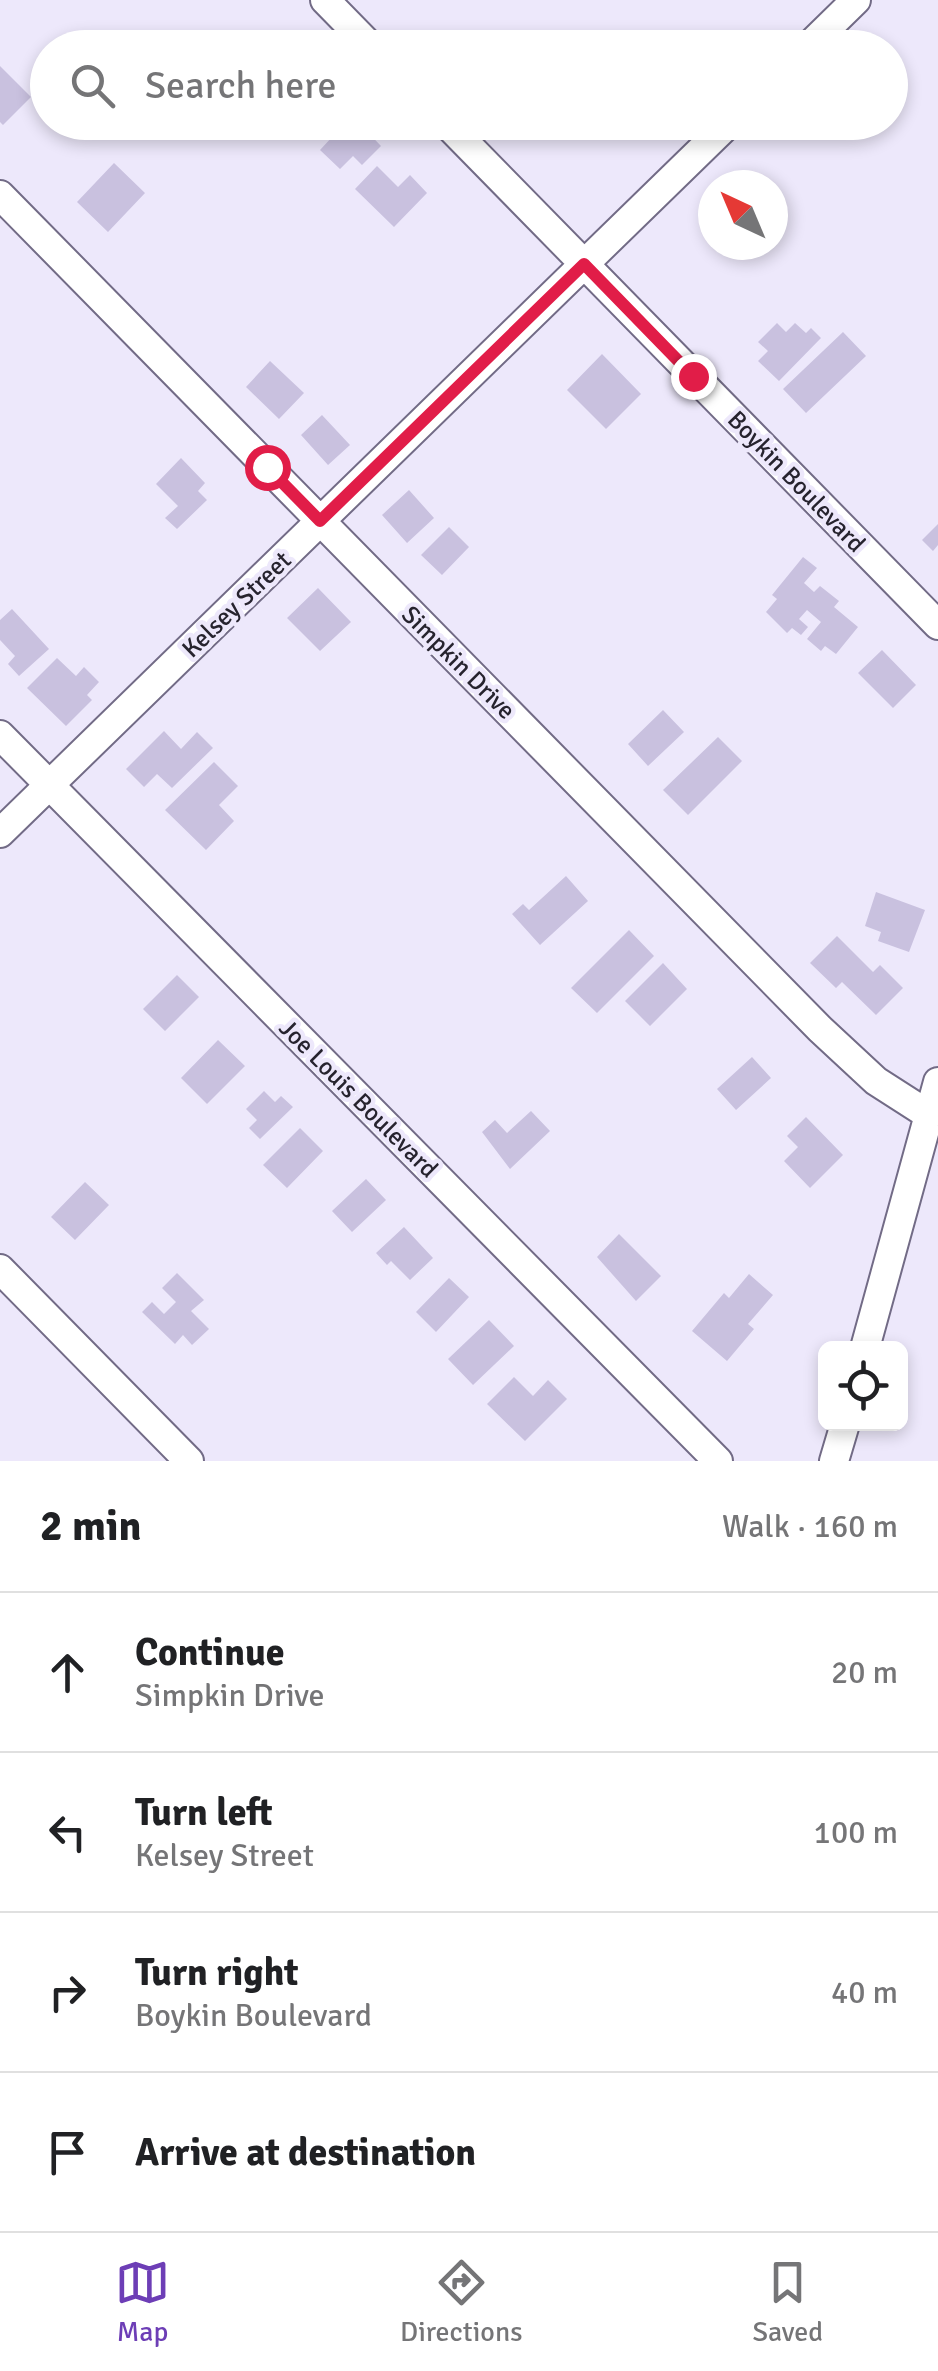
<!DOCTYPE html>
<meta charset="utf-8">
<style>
:root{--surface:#fff;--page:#f6f6f6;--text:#202124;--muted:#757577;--line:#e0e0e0;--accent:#6d3eb6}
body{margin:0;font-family:Signika,sans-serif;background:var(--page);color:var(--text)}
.controls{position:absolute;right:30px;bottom:30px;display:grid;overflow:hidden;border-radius:15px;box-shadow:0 5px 15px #0003}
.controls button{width:90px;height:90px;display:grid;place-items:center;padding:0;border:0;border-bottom:2px solid var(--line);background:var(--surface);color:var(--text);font:50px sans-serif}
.compass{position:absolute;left:698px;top:170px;width:90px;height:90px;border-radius:50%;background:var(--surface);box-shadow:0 5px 15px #0003;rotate:316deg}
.stop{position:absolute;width:30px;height:30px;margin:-22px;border:8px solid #e11d48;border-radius:50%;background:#fff}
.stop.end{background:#e11d48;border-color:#fff;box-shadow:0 2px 10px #0008}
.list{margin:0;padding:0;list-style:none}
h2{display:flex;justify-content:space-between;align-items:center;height:130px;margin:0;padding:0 40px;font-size:42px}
h2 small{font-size:32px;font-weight:400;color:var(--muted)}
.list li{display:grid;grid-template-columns:65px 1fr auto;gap:30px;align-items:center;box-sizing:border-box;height:160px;padding:0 40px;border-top:2px solid var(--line)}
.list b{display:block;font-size:38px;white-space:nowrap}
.list p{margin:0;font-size:32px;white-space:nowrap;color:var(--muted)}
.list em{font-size:32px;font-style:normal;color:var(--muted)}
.icon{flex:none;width:55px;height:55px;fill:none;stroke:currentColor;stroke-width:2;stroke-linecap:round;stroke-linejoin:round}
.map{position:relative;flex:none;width:938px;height:1461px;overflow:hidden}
.search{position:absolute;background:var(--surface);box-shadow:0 5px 15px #0003;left:30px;right:30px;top:30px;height:110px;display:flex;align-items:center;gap:25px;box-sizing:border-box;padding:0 35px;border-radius:55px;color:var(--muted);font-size:38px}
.sheet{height:770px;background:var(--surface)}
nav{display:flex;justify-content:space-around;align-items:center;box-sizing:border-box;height:140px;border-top:2px solid var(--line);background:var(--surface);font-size:28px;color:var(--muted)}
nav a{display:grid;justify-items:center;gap:5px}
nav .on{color:var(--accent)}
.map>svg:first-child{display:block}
</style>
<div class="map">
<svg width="938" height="1461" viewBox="0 0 938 1461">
<rect width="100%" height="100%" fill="#ede8fb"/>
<path fill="#c9c1df" d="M0 66 31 97 3 125 0 122Z
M346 122H358L381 146 362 165 353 156 340 169 320 150Z
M114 163 145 193 108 232 77 202Z
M377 166 398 187 410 175 427 193 394 227 355 189Z
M777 323 786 332 795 323 806 333 811 328 821 338 779 381 758 361 768 351 758 342Z
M843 332 866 356 806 413 783 389Z
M602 354 641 394 606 429 567 390Z
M270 361 304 393 279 419 246 387Z
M322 415 350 445 328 465 301 435Z
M181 458 205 483 198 491 207 500 177 529 165 518 178 506 156 484Z
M409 490 434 518 407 543 382 515Z
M938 524V545L933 551 922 540Z
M449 527 469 547 442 575 421 555Z
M803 557 817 568 804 583 814 592 820 586 839 601 834 607 858 627 836 654 825 646 821 651 807 639 821 622 807 610 799 619 808 627 801 635 792 628 787 633 766 612 777 599 772 595Z
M318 588 351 622 320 651 287 618Z
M12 609 49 649 19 676 8 664 15 656 0 640V620Z
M882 650 916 685 893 708 858 673Z
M57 658 76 676 84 667 99 682 87 695 92 700 66 726 27 688Z
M663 710 684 732 648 766 628 744Z
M164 731 181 749 197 732 213 748 172 788 157 774 144 787 126 769Z
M718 737 742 761 688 815 663 790Z
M214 762 238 786 219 805 234 821 206 850 165 810Z
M566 876 588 901 540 945 512 914 523 904 529 910Z
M876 892 925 910 909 952 878 941 881 932 865 926Z
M629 930 654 956 597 1013 571 988Z
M837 936 873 972 880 965 903 988 876 1015 842 982 836 988 810 963Z
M663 963 687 989 650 1026 625 1001Z
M177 975 199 997 165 1031 143 1009Z
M218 1040 245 1066 207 1104 181 1078Z
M752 1057 771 1078 736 1110 717 1089Z
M264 1091 275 1102 281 1096 293 1107 260 1139 249 1128 257 1120 246 1109Z
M531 1111 550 1131 510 1169 482 1132 495 1120 507 1133Z
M806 1117 843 1155 810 1188 784 1161 798 1147 787 1136Z
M300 1128 323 1151 287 1188 263 1165Z
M366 1179 386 1200 352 1232 332 1211Z
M85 1182 109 1205 75 1240 51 1217Z
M404 1227 433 1258 410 1280 391 1261 387 1265 376 1253Z
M619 1234 661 1276 636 1301 597 1257Z
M177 1273 204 1300 191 1311 209 1329 192 1345 183 1335 175 1344 142 1312 152 1302 164 1314 176 1302 162 1288Z
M749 1274 773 1295 748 1324 754 1329 727 1361 692 1331 724 1293 729 1298Z
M449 1278 469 1297 436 1332 416 1312Z
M489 1320 514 1346 473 1385 448 1359Z
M514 1377 533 1396 548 1380 567 1399 525 1441 487 1404Z"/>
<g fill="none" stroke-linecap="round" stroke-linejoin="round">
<g stroke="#726b86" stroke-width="32">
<path id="minor" d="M325 0 372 48
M807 48 856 0
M445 122 938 625
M0 195 820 1029 876 1081 929 1115
M0 735 718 1461
M0 833 730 122
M0 1269 189 1461
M865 1348 938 1082
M834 1461 845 1424"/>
</g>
<use href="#minor" stroke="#fff" stroke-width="28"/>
</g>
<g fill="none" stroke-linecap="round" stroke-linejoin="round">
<path stroke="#e11d48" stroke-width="12" d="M267 467 320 521 584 264 693 376"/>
</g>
<g text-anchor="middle" stroke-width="9" stroke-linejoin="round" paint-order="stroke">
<g font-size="25" fill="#26232e" stroke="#ede8fb">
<text transform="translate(797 481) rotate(46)" y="9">Boykin Boulevard</text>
<text transform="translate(236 604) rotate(-44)" y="9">Kelsey Street</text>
<text transform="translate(459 662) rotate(45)" y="9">Simpkin Drive</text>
<text transform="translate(359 1098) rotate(45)" y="9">Joe Louis Boulevard</text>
</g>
</g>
</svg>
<div class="controls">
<button><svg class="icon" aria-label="locate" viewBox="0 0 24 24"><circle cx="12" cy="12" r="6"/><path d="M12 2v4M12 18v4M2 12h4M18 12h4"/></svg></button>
</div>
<svg class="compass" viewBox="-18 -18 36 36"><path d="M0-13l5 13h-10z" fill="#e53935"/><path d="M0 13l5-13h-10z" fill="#757577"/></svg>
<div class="stop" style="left:267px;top:467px"></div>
<div class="stop end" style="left:693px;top:376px"></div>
<div class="search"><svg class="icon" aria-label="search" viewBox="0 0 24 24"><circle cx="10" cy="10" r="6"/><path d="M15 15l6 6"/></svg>Search here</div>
</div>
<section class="sheet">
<h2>2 min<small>Walk · 160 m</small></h2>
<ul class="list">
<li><svg class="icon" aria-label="ahead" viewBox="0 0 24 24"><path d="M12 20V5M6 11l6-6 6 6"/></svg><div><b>Continue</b><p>Simpkin Drive</p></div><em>20 m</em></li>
<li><svg class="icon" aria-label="left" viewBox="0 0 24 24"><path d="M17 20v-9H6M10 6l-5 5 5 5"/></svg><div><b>Turn left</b><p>Kelsey Street</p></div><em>100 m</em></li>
<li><svg class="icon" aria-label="right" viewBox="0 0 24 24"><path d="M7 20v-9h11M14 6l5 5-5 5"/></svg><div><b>Turn right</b><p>Boykin Boulevard</p></div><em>40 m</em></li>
<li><svg class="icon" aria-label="arrive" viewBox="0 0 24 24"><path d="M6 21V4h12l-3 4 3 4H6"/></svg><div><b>Arrive at destination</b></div></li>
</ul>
</section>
<nav>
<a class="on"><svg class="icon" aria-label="map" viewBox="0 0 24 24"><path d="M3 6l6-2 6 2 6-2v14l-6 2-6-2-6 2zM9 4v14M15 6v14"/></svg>Map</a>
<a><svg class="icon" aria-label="directions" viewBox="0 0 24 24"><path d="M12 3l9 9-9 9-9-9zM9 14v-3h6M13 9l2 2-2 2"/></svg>Directions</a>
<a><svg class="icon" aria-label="saved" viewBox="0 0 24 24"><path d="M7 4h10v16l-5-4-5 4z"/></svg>Saved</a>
</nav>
